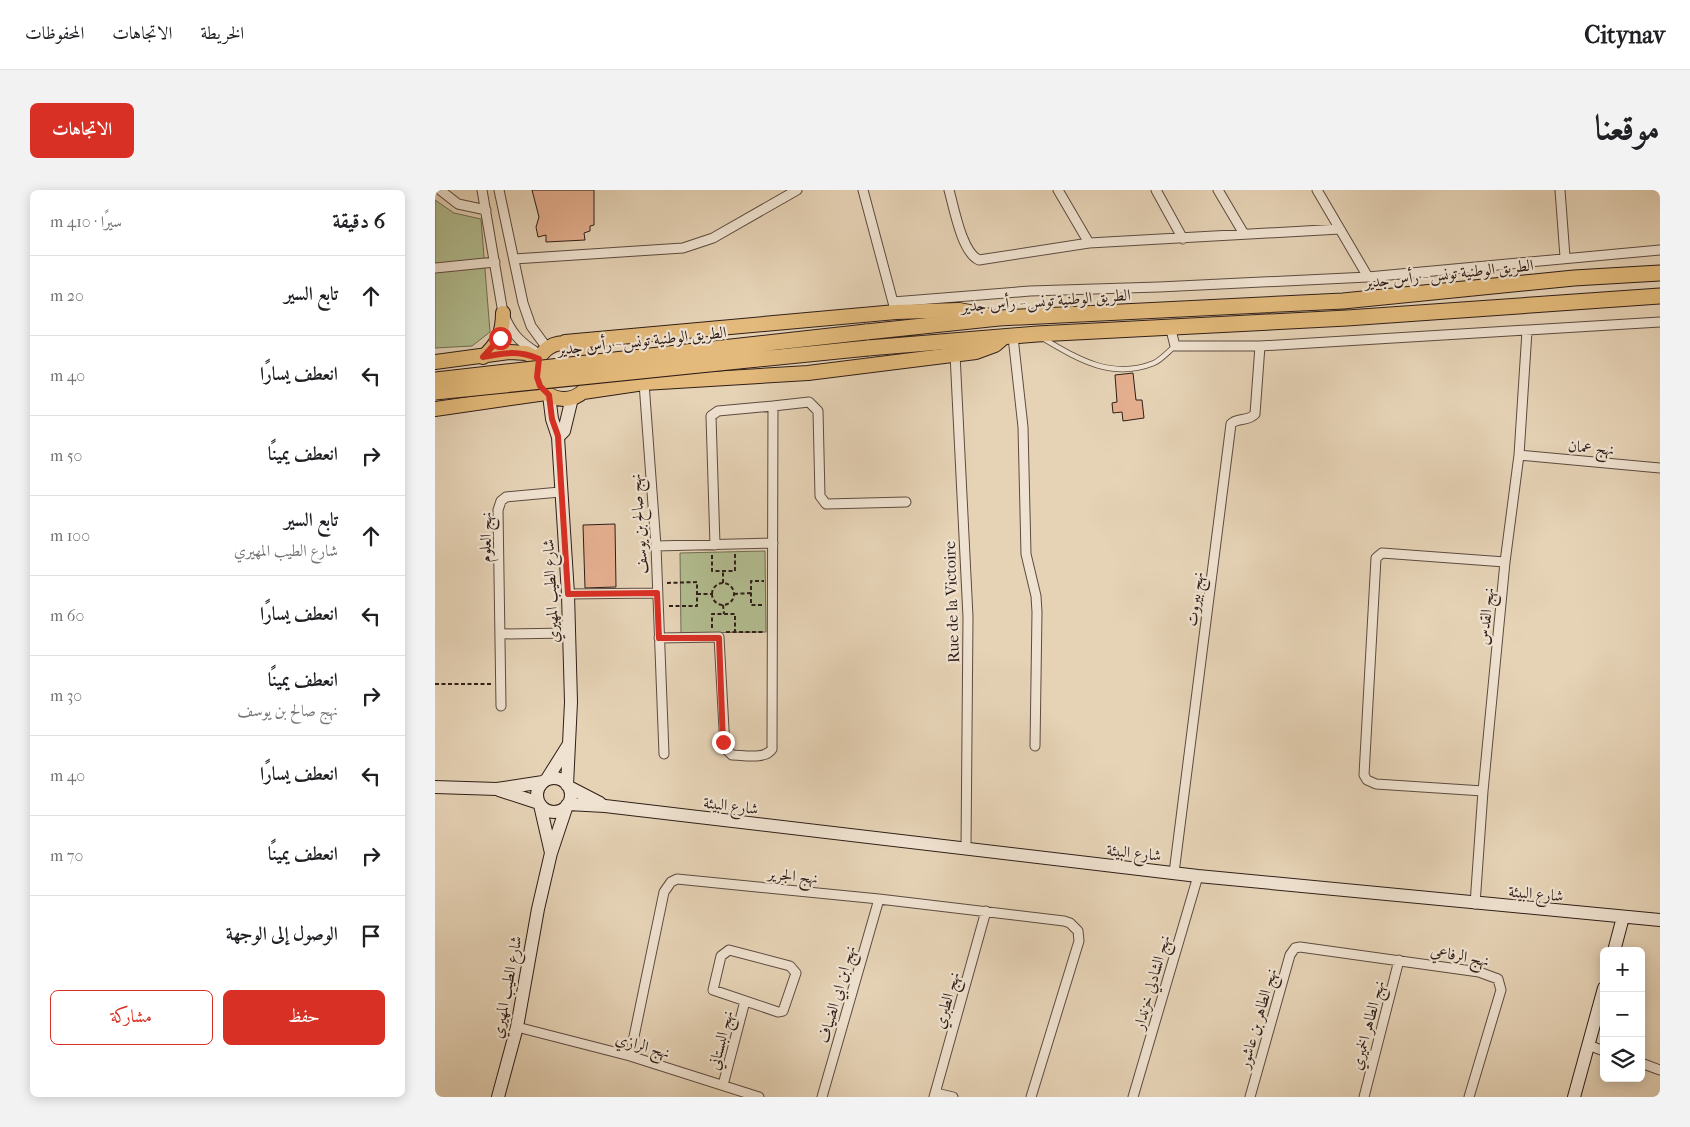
<!DOCTYPE html>
<html lang="ar">
<meta charset="utf-8">
<style>
:root{--surface:#fff;--page:#f2f2f2;--text:#202124;--muted:#757577;--line:#e0e0e0;--accent:#d93025}
body{margin:0;font-family:"IM FELL French Canon",Amiri,serif;background:var(--page);color:var(--text);direction:rtl}
.controls{position:absolute;right:15px;bottom:15px;display:grid;overflow:hidden;border-radius:8px;box-shadow:0 2px 12px #0003}
.controls button{width:45px;height:45px;display:grid;place-items:center;padding:0;border:0;border-bottom:1px solid var(--line);background:var(--surface);color:var(--text);font:25px sans-serif}
.stop{position:absolute;width:15px;height:15px;margin:-11px;border:4px solid #d93025;border-radius:50%;background:#fff}
.stop.end{background:#d93025;border-color:#fff;box-shadow:0 1px 5px #0008}
.list{margin:0;padding:0;list-style:none}
h2{display:flex;justify-content:space-between;align-items:center;height:65px;margin:0;padding:0 20px;font-size:21px}
h2 small{font-size:16px;font-weight:400;color:var(--muted)}
.list li{display:grid;grid-template-columns:32px 1fr auto;gap:15px;align-items:center;box-sizing:border-box;height:80px;padding:0 20px;border-top:1px solid var(--line)}
.list b{display:block;font-size:19px;white-space:nowrap}
.list p{margin:0;font-size:16px;white-space:nowrap;color:var(--muted)}
.list em{font-size:16px;font-style:normal;color:var(--muted)}
.actions{display:flex;gap:10px;padding:15px 20px}
.actions a{flex:1;padding:11px 0;border:1px solid var(--accent);border-radius:8px;text-align:center;font-size:18px;color:var(--accent)}
.actions .main{background:var(--accent);color:#fff}
.icon{flex:none;width:28px;height:28px;fill:none;stroke:currentColor;stroke-width:2;stroke-linecap:round;stroke-linejoin:round}
.map{position:relative;flex:none;width:1225px;height:907px;overflow:hidden;direction:ltr;border-radius:8px}
header{display:flex;align-items:center;gap:30px;box-sizing:border-box;height:70px;padding:0 25px;background:var(--surface);border-bottom:1px solid var(--line)}
header strong{font-size:24px}
nav{display:flex;gap:28px;margin-inline-start:auto;font-size:18px}
.intro{display:flex;align-items:center;justify-content:space-between;box-sizing:border-box;height:120px;padding:0 30px}
h1{margin:0;font-size:35px}
.button{padding:12px 22px;border-radius:8px;background:var(--accent);color:#fff;font-size:18px;font-weight:700}
main{display:flex;gap:30px;padding:0 30px}
aside{flex:1;background:var(--surface);border-radius:8px;box-shadow:0 2px 12px #0003}
.map>svg:first-child{display:block}
</style>
<header>
<strong>Citynav</strong>
<nav><a>الخريطة</a><a>الاتجاهات</a><a>المحفوظات</a></nav>
</header>
<div class="intro"><h1>موقعنا</h1><a class="button">الاتجاهات</a></div>
<main>
<div class="map">
<svg width="1225" height="907" viewBox="0 0 1225 907">
<rect width="100%" height="100%" fill="#e6d3b6"/>
<filter id="stains"><feTurbulence type="fractalNoise" baseFrequency=".004" numOctaves="4"/><feColorMatrix values="0 0 0 0 .2 0 0 0 0 .09 0 0 0 0 .02 0 0 0 .5 -.17"/></filter>
<radialGradient id="worn" r=".72"><stop offset=".6" stop-color="#630" stop-opacity="0"/><stop offset="1" stop-color="#630" stop-opacity=".3"/></radialGradient>
<path fill="#b2bd90" stroke="#706e54" d="M0 10 19 23 46 29 55 142 37 156 0 158Z
M330 361 331 442 246 443 245 363Z"/>
<path fill="#e4af8f" stroke="#2f1e18" d="M97 0H159V35L155 36V41L149 43 150 50 111 52V45L103 47 101 37 104 27Z
M698 183 701 210H707L709 228 688 231 687 222 678 223 677 213 682 212 680 185Z
M180 334 181 397 150 398 148 335Z"/>
<g fill="none" stroke-linecap="round" stroke-linejoin="round">
<g stroke="#5d4b40" stroke-width="6">
<path id="lane" d="M609 149C643 169 677 190 719 173 726 170 734 161 740 156"/>
</g>
<g stroke="#5d4b40" stroke-width="11">
<path id="street" d="M5 0 23 14 51 20
M47 0 68 123C76 142 83 151 101 162
M64 0 88 113 96 136 112 158
M428 0 459 116
M514 0C519 18 527 63 544 70L654 53 905 39
M623 0 654 53
M721 0 748 49
M783 0 809 44
M882 0 933 87
M1125 0 1130 67
M79 69 248 58 278 48 362 0
M0 78 60 72
M458 112 595 101 724 97 933 87 1225 60
M735 136 740 156H825L1225 132
M578 147 588 237 591 364 601 406 602 422 600 556
M520 164 533 427 531 659
M209 193 221 356 229 564
M338 216 374 212 383 221 385 306 391 314 471 312
M1084 265 1225 278
M221 356 338 353
M133 404 222 403
M66 444 133 443
M224 448 284 447 290 558 297 565C308 565 330 570 337 559L338 216 283 221 276 226 280 355
M66 516 63 320 66 311 71 307 125 302
M1048 601 941 594 932 590 929 585 941 368 947 363 1070 372
M739 683 796 234C802 227 813 232 820 224L825 156
M1040 714 1048 601 1070 372 1084 265 1092 141
M294 760 355 776 361 783 348 821 343 822 278 800 286 766Z
M82 837 195 866 324 907
M1153 855 1169 861
M195 866 229 702 236 692 242 689 444 709 629 731 635 733 643 741 644 751 596 907
M1206 873 1225 880
M288 895 310 811
M501 903 518 907
M387 907 444 709
M499 907 551 721
M698 907 763 686
M815 907 855 765 860 758 865 757 1044 782 1063 789 1066 800 1034 907
M929 907 964 770"/>
</g>
<g stroke="#2f1e18" stroke-width="14">
<path id="secondary" d="M114 205 117 229 123 247 133 404 136 512 132 595
M123 247 129 241 137 208
M102 605a17 17 0 1 1 34 0a17 17 0 1 1-34 0Z
M112 589 134 554
M0 597 62 599 108 592
M134 597 165 613
M64 600 104 613
M133 614 170 616 763 686 1225 730
M105 615 116 663
M1179 761 1188 727
M63 907 82 837 103 719 116 663 132 615
M1139 907 1169 798"/>
</g>
<g stroke="#2f1e18" stroke-width="16">
<path id="primary" d="M130 152 461 122 524 120 556 126
M101 181a28 28 0 1 1 56 0a28 28 0 1 1-56 0Z
M48 167C63 154 68 142 68 123
M0 172 75 162 91 163 103 169
M148 202 209 193 373 183 541 162 560 155 567 149
M0 219 111 203"/>
</g>
<g stroke="#2f1e18" stroke-width="17">
<path id="highway" d="M431 142 564 128 908 111 1139 88 1225 83
M433 158 602 144 912 128 1225 106"/>
</g>
<path stroke="#2f1e18" stroke-width="2" stroke-dasharray="4 2.5" stroke-linecap="butt" d="M277 365V381H300V364
M232 393 262 392V416H233
M288 393V381
M277 404a11 11 0 1 1 22 0a11 11 0 1 1-22 0Z
M262 404H278
M299 404 316 403
M288 415 289 424
M327 415H316V391H329
M277 438V424H300V442
M291 442H329
M0 494H56"/>
<use href="#lane" stroke="#efe2d0" stroke-width="4.5"/>
<use href="#street" stroke="#efe2d0" stroke-width="9"/>
<use href="#secondary" stroke="#efe2d0" stroke-width="12"/>
<use href="#primary" stroke="#e3ba7b" stroke-width="14"/>
<use href="#highway" stroke="#e3ba7b" stroke-width="15"/>
<g stroke="#2f1e18" stroke-width="17" stroke-linecap="butt">
<path id="highway-bridge" d="M0 190 431 142
M0 202 433 158"/>
</g>
<use href="#highway-bridge" stroke="#e3ba7b" stroke-width="15"/>
</g>
<g fill="none" stroke-linecap="round" stroke-linejoin="round">
<path stroke="#d93025" stroke-width="6" d="M65 148 48 167C69 163 84 160 104 169L102 187 105 196 114 205 117 229 123 246 133 404 222 403 224 448H284L288 552"/>
</g>
<g text-anchor="middle" stroke-width="4.5" stroke-linejoin="round" paint-order="stroke">
<g font-size="16" fill="#2f1e18" stroke="#efe2d0">
<text transform="translate(1014 83) rotate(-6)" y="6">الطريق الوطنية تونس - رأس جدير</text>
<text transform="translate(611 110) rotate(-4)" y="6">الطريق الوطنية تونس - رأس جدير</text>
<text transform="translate(207 150) rotate(-6)" y="6">الطريق الوطنية تونس - رأس جدير</text>
<text transform="translate(1156 257) rotate(5)" y="6">نهج عمان</text>
<text transform="translate(203 334) rotate(-94)" y="6">نهج صالح بن يوسف</text>
<text transform="translate(50 347) rotate(-89)" y="6">نهج العلوم</text>
<text transform="translate(115 401) rotate(-93)" y="6">شارع الطيب المهيري</text>
<text transform="translate(759 409) rotate(-83)" y="6">نهج بيروت</text>
<text transform="translate(516 412) rotate(-92)" y="6">Rue de la Victoire</text>
<text transform="translate(1050 426) rotate(-84)" y="6">نهج القدس</text>
<text transform="translate(296 615) rotate(7)" y="6">شارع البيئة</text>
<text transform="translate(699 662) rotate(6)" y="6">شارع البيئة</text>
<text transform="translate(358 685) rotate(6)" y="6">نهج الجرير</text>
<text transform="translate(1101 703) rotate(5)" y="6">شارع البيئة</text>
<text transform="translate(1025 765) rotate(11)" y="6">نهج الرفاعي</text>
<text transform="translate(716 792) rotate(-74)" y="6">نهج الشادلي خزندار</text>
<text transform="translate(71 797) rotate(-79)" y="6">شارع الطيب المهيري</text>
<text transform="translate(401 804) rotate(-74)" y="6">نهج ابن ابي الضياف</text>
<text transform="translate(511 810) rotate(-74)" y="6">نهج الطبري</text>
<text transform="translate(822 828) rotate(-74)" y="6">نهج الطاهر بن عاشور</text>
<text transform="translate(932 835) rotate(-75)" y="6">نهج الطاهر الخميري</text>
<text transform="translate(285 850) rotate(-76)" y="6">نهج البستاني</text>
<text transform="translate(208 855) rotate(16)" y="6">نهج الرازي</text>
</g>
</g>
<rect width="100%" height="100%" filter="url(#stains)"/>
<rect width="100%" height="100%" fill="url(#worn)"/>
</svg>
<div class="controls">
<button>+</button>
<button>−</button>
<button><svg class="icon" aria-label="layers" viewBox="0 0 24 24"><path d="M12 4l9 5-9 5-9-5zM3 14l9 5 9-5"/></svg></button>
</div>
<div class="stop" style="left:65px;top:148px"></div>
<div class="stop end" style="left:288px;top:552px"></div>
</div>
<aside>
<h2>6 دقيقة<small>سيرًا · 410 m</small></h2>
<ul class="list">
<li><svg class="icon" aria-label="ahead" viewBox="0 0 24 24"><path d="M12 20V5M6 11l6-6 6 6"/></svg><div><b>تابع السير</b></div><em>20 m</em></li>
<li><svg class="icon" aria-label="left" viewBox="0 0 24 24"><path d="M17 20v-9H6M10 6l-5 5 5 5"/></svg><div><b>انعطف يسارًا</b></div><em>40 m</em></li>
<li><svg class="icon" aria-label="right" viewBox="0 0 24 24"><path d="M7 20v-9h11M14 6l5 5-5 5"/></svg><div><b>انعطف يمينًا</b></div><em>50 m</em></li>
<li><svg class="icon" aria-label="ahead" viewBox="0 0 24 24"><path d="M12 20V5M6 11l6-6 6 6"/></svg><div><b>تابع السير</b><p>شارع الطيب المهيري</p></div><em>100 m</em></li>
<li><svg class="icon" aria-label="left" viewBox="0 0 24 24"><path d="M17 20v-9H6M10 6l-5 5 5 5"/></svg><div><b>انعطف يسارًا</b></div><em>60 m</em></li>
<li><svg class="icon" aria-label="right" viewBox="0 0 24 24"><path d="M7 20v-9h11M14 6l5 5-5 5"/></svg><div><b>انعطف يمينًا</b><p>نهج صالح بن يوسف</p></div><em>30 m</em></li>
<li><svg class="icon" aria-label="left" viewBox="0 0 24 24"><path d="M17 20v-9H6M10 6l-5 5 5 5"/></svg><div><b>انعطف يسارًا</b></div><em>40 m</em></li>
<li><svg class="icon" aria-label="right" viewBox="0 0 24 24"><path d="M7 20v-9h11M14 6l5 5-5 5"/></svg><div><b>انعطف يمينًا</b></div><em>70 m</em></li>
<li><svg class="icon" aria-label="arrive" viewBox="0 0 24 24"><path d="M6 21V4h12l-3 4 3 4H6"/></svg><div><b>الوصول إلى الوجهة</b></div></li>
</ul>
<div class="actions"><a class="main">حفظ</a><a>مشاركة</a></div>
</aside>
</main>
